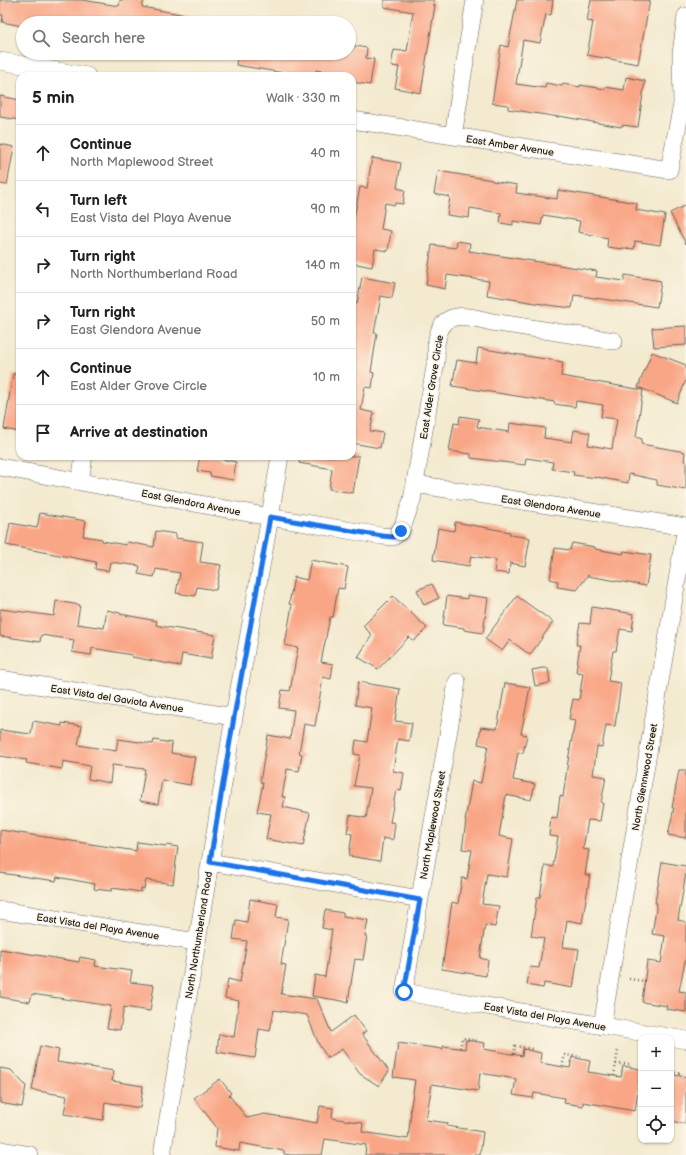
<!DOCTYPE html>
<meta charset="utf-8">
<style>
:root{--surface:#fff;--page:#f2f2f2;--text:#202124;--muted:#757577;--line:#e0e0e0}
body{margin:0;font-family:"Balsamiq Sans",sans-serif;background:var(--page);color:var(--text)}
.controls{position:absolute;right:12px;bottom:12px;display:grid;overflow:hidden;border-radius:8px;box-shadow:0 1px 3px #0004}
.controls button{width:36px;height:36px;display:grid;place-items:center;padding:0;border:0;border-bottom:1px solid var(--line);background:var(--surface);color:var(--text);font:20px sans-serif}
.stop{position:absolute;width:12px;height:12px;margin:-9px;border:3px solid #1a73e8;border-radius:50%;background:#fff}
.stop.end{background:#1a73e8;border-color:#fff;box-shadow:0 1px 4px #0008}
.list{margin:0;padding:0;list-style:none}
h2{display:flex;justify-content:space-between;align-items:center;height:52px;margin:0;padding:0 16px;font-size:17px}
h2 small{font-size:13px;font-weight:400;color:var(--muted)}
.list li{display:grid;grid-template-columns:26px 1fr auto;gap:12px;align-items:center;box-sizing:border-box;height:56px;padding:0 16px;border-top:1px solid var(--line)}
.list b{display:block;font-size:15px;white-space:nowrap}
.list p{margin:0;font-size:13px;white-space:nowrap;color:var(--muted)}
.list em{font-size:13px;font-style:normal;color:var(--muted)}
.icon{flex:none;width:22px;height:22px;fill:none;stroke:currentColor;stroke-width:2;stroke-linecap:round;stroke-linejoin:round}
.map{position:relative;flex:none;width:686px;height:1155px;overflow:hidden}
.search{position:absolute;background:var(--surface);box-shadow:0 1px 3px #0004;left:16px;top:16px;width:340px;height:44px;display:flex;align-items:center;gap:10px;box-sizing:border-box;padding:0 14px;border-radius:22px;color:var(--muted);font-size:15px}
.panel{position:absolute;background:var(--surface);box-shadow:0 1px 3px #0004;left:16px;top:72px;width:340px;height:388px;border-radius:12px}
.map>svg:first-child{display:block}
</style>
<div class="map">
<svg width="686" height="1155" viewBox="0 0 686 1155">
<rect width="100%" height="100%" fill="#fcf5e5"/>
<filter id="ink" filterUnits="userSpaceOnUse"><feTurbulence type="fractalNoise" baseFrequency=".025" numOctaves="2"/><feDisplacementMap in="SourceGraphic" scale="8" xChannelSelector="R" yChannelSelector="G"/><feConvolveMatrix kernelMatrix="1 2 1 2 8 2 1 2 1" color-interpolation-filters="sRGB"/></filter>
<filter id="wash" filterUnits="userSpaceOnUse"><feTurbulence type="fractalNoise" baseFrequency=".012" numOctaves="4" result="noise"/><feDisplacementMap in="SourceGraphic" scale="16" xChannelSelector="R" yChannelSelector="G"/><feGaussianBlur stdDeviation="0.9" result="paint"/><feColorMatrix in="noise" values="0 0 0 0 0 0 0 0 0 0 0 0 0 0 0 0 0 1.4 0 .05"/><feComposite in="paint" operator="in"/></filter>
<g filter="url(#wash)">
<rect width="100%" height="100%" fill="#f3eacf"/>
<g id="blocks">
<path fill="#f9a686" d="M0 0H82L119 6 120 0H144L142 7 191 16V23H22V26L2 22 3 15H0Z
M384 0H434L433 5H435L421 93 395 88 399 67 391 66 394 50 401 51V50L407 51 413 12 384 7Z
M517 0H553L551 15 546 14 540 43 523 40 516 84 545 88 546 83 562 86 563 84 580 87V85L605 89V87L624 90 626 77 645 81 638 127 622 125 621 127 559 116V117L508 109V105L492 103 501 45 508 47Z
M591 0H650L638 64 587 55 593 22 587 21Z
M349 45 367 48 366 58 374 59 370 85 352 82V76L316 70 315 76H302L236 65 238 53H349Z
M0 96 20 100V120L0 117Z
M0 144 14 147 7 185 0 184Z
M372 158 401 163 397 188 405 190 403 204 395 203V205L385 203 381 229 391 231 388 251 375 249 372 267 352 263V229L360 187 367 188Z
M438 171 492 180V181L517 185 516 193 557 199 558 190 637 203 636 210 665 215 660 245 635 241 634 249 622 248V249L607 247 608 238 578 232 580 221 543 215 541 225 513 221V225L500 223 501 213 470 208 469 218 447 215 450 197 434 194Z
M686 205V244L670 213Z
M457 241 470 243 469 251 597 271 596 277 624 281 625 275 661 281 657 307 574 295 572 308 548 305 487 295 489 281 447 275 445 289 426 285 432 245 456 248Z
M362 277 395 283 392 298 381 296 374 333H377L371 372 374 373 372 388 365 387 361 410 374 413 370 431 383 433 380 448 352 443V303L357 304Z
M686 326V345L654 347 652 328Z
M478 348 563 362 561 376 643 390 636 437 642 439 641 444 685 452 684 461H686V490L657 485V480L629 474 628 483 597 477V478L573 475 574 472 552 469 553 462 526 458 525 465 471 458V454L449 451 454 423 459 424 460 416 479 419 477 427 509 432 510 423 545 428 544 438 572 442 574 430 590 433 588 445 612 449 617 419 601 417 603 405 576 401 575 407 554 404 555 402 452 386 457 360 476 363Z
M652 352 686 365V380L677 403 638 387Z
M13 374H20V432L4 429Z
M200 456H222L221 459 236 462 233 480 210 476V473L197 471Z
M300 456H359L353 493 329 489 332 469 299 463Z
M40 513 86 521 83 536 102 539V541L126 545 127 542 154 547 156 531 176 534V538L203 542 200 562 221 565 216 590 197 587 195 596 176 593 180 573 156 569 154 577 138 574 140 566 110 562 108 571 95 569 96 562 6 545 10 523 37 528Z
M455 522 510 532V535L530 538 525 566 510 563 509 574 494 572 496 560 471 556 469 566 433 560 438 528 454 531Z
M572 543 595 547V549L623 554 624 551 651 555 646 586 588 576V575L577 590 557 587 558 581 550 579 555 548 570 550Z
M311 560 348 567 344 589 338 588 333 617H330L321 662 333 664 331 679 323 677 315 726 304 724 299 753 302 754 299 771 287 769 282 797H285L283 807 310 813 303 846 266 839 271 814 257 812 263 783 260 782 268 735 290 739 294 710 279 708 282 690 290 691 298 648 285 645 292 605 289 604 294 577 307 580Z
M432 584 439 598 424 605 417 590Z
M467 595 488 598 483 633 464 630V628L443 625 447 596 467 599Z
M393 596 427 628 414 641 409 637 378 669 358 657 372 635 363 626Z
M517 596 553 622 530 655 510 640 502 651 485 639Z
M56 601 80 605 77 624 104 628 107 610 120 613V614L157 621 156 625 160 626 215 635 211 659 182 654 180 666 132 657V655L92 648 91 655 72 652 74 640 41 635 40 642 0 636V609L54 616Z
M592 607 634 614 632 631 620 629 616 651H613L608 681 621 683 615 726 606 725 602 747 597 746 593 775 606 777 601 803H603L600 821 588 820 583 849 589 850 585 875H590L582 923 567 920 563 947 579 949 573 988 544 983 543 988 527 985 530 967 539 968 544 938 531 936 537 897H540L545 865 553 867 558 837 549 836 551 817 557 818 560 796 563 797 568 761 575 720 569 719 573 699 579 700 583 673 576 672 580 645H576L580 623 590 624Z
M543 668H548L550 683 535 686 532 670Z
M358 682 400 689 395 721 412 723 409 741 398 739 393 771 404 773 401 791 396 790 390 822 395 823 393 840 383 838 380 861 349 856 352 834 347 833 350 815 366 818 371 788 354 786 360 755 354 754 356 740 367 742 372 708 355 705Z
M505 683 530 687 521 734 527 735 523 753 518 752 513 780 535 784 531 800 506 795 499 836 513 839 507 877 487 874 482 904 499 906 495 927 485 925 480 958 488 960 486 976 442 969 452 902 458 904 462 878 467 879 472 850 462 849 466 821H465L472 781 481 783 488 746 478 744 481 727 497 729Z
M33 721 62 726V723L82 726 78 745 116 751 118 739 153 744 154 740 172 743 171 753 195 757 190 785 162 780 158 804 140 801 145 769 112 765 110 783 88 779 90 766 63 761 62 769 26 763 27 760 0 756V730L31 734Z
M679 770H686V838L668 835 674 808H672Z
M0 830 136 851 137 842 166 846V845L178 847 173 884 146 880 144 889 141 888V892L112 888V891L94 889 95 884 57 877 56 881 0 873Z
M662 862 686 866V873L678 920 686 922V961H685L679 991 686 992V1012L666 1009 667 1006 642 1002 647 961 661 963 665 936 652 934 657 903H655Z
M250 899 278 904 276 917 288 919 281 964 286 965 281 994 317 999 331 1032 354 1015 366 1031 362 1034 389 1071 379 1086 360 1074 342 1049 328 1058 319 1045 307 1015 274 1010 270 1031 259 1029 255 1058 217 1052 219 1034 234 1037 239 1001 225 998 228 979 240 982 247 941 233 939 236 920 247 922Z
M325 910 343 913V916L368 920 365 936H367L363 960 355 959 348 1002 312 996 315 975 325 977 332 930 322 928Z
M0 949 79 962 80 957 96 960 95 966 132 971 130 982 154 985 150 1011 124 1007 120 1030 107 1028 111 1006 32 994 30 1002 0 997Z
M466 1040 485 1043 484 1049 522 1056 523 1049 541 1053 540 1063 570 1068 572 1057 590 1061 588 1072 621 1077 623 1066 641 1069 635 1111 583 1102V1106L564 1103 565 1098 534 1093 533 1098 513 1095 516 1079 480 1073 478 1091 432 1084 426 1120 448 1123 447 1126 483 1132 480 1155H365L366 1145 325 1139 322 1155H291L284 1154V1151L240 1143 239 1151 215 1147 217 1128 194 1098 220 1079 231 1093 229 1095 247 1118 265 1114 317 1123 320 1106 333 1108 332 1118 363 1123 362 1132 408 1139 411 1112H410L415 1080 393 1077 398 1043 443 1049V1046L465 1049Z
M40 1046 59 1050 57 1062 114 1071 112 1081 143 1086 140 1108 105 1102 103 1120 64 1114 67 1096 32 1090Z
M0 1068 11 1070 26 1086 22 1107 0 1103Z
M674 1075 686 1077V1115L685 1124 671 1121V1085H672Z"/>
</g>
</g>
<g filter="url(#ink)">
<use href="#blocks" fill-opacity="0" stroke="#67645b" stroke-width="1"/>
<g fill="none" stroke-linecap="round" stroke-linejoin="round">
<g stroke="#67645b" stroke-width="18">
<path id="street" d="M0 61 87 76
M352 120 669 170 682 104 681 54 686 16
M453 136 475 0
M0 467 270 517 382 536 393 537 401 531 412 500 436 361C437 354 435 346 437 339 443 307 470 317 492 322L614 341
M80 481 84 456
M415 484 686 527 602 1026
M0 679 234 717
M457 682 404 992 686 1040
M210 862 420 899
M0 910 196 942
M0 1150 30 1155
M162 1155 234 717 270 517 280 456"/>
</g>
<path stroke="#67645b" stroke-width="2.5" stroke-dasharray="1 3" stroke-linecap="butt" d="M629 979 644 981
M460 1048 462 1038 479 1041
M514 1054 515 1046 532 1049
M616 1064H632
M562 1067 565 1055 581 1057
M671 1072 683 1074
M614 1076 618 1050"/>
<use href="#street" stroke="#fff" stroke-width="17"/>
</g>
</g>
<g fill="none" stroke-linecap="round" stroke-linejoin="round" filter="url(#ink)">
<path stroke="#1a73e8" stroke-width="5" d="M401 531 393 537 382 536 270 517 234 717 210 862 420 900 404 992"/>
</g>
<g text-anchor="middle" stroke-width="3" stroke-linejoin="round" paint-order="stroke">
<g font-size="10" fill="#1c1c1c" stroke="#fcf5e5">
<text transform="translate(510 145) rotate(9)" y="4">East Amber Avenue</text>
<text transform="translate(431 387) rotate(-81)" y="4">East Alder Grove Circle</text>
<text transform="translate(191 502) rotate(11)" y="4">East Glendora Avenue</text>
<text transform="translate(551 506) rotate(9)" y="4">East Glendora Avenue</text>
<text transform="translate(117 698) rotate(9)" y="4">East Vista del Gaviota Avenue</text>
<text transform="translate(644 777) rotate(-80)" y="4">North Glennwood Street</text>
<text transform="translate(432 825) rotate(-80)" y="4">North Maplewood Street</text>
<text transform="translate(98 926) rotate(9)" y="4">East Vista del Playa Avenue</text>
<text transform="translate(198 935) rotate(-81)" y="4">North Northumberland Road</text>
<text transform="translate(545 1016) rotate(10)" y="4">East Vista del Playa Avenue</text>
</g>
</g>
</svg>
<div class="controls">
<button>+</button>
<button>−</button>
<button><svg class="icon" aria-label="locate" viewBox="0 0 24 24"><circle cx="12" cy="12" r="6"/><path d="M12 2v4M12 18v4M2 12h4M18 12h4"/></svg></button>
</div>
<div class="stop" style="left:404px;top:992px"></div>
<div class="stop end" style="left:401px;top:531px"></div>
<div class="search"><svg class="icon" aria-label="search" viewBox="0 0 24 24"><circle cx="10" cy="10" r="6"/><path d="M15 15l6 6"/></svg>Search here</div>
<section class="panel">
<h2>5 min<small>Walk · 330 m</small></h2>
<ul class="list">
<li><svg class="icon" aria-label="ahead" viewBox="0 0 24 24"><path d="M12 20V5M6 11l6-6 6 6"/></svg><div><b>Continue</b><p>North Maplewood Street</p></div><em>40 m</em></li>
<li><svg class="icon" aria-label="left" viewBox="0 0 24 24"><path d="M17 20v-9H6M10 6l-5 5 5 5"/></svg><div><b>Turn left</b><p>East Vista del Playa Avenue</p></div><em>90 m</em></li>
<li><svg class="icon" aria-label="right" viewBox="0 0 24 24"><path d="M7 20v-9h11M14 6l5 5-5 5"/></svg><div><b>Turn right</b><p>North Northumberland Road</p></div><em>140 m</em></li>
<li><svg class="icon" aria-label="right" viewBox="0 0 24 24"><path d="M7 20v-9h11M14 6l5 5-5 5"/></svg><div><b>Turn right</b><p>East Glendora Avenue</p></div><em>50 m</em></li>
<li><svg class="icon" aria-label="ahead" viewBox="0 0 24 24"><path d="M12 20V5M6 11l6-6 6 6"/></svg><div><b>Continue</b><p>East Alder Grove Circle</p></div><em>10 m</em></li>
<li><svg class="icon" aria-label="arrive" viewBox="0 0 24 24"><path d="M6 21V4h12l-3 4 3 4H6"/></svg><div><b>Arrive at destination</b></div></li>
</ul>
</section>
</div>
